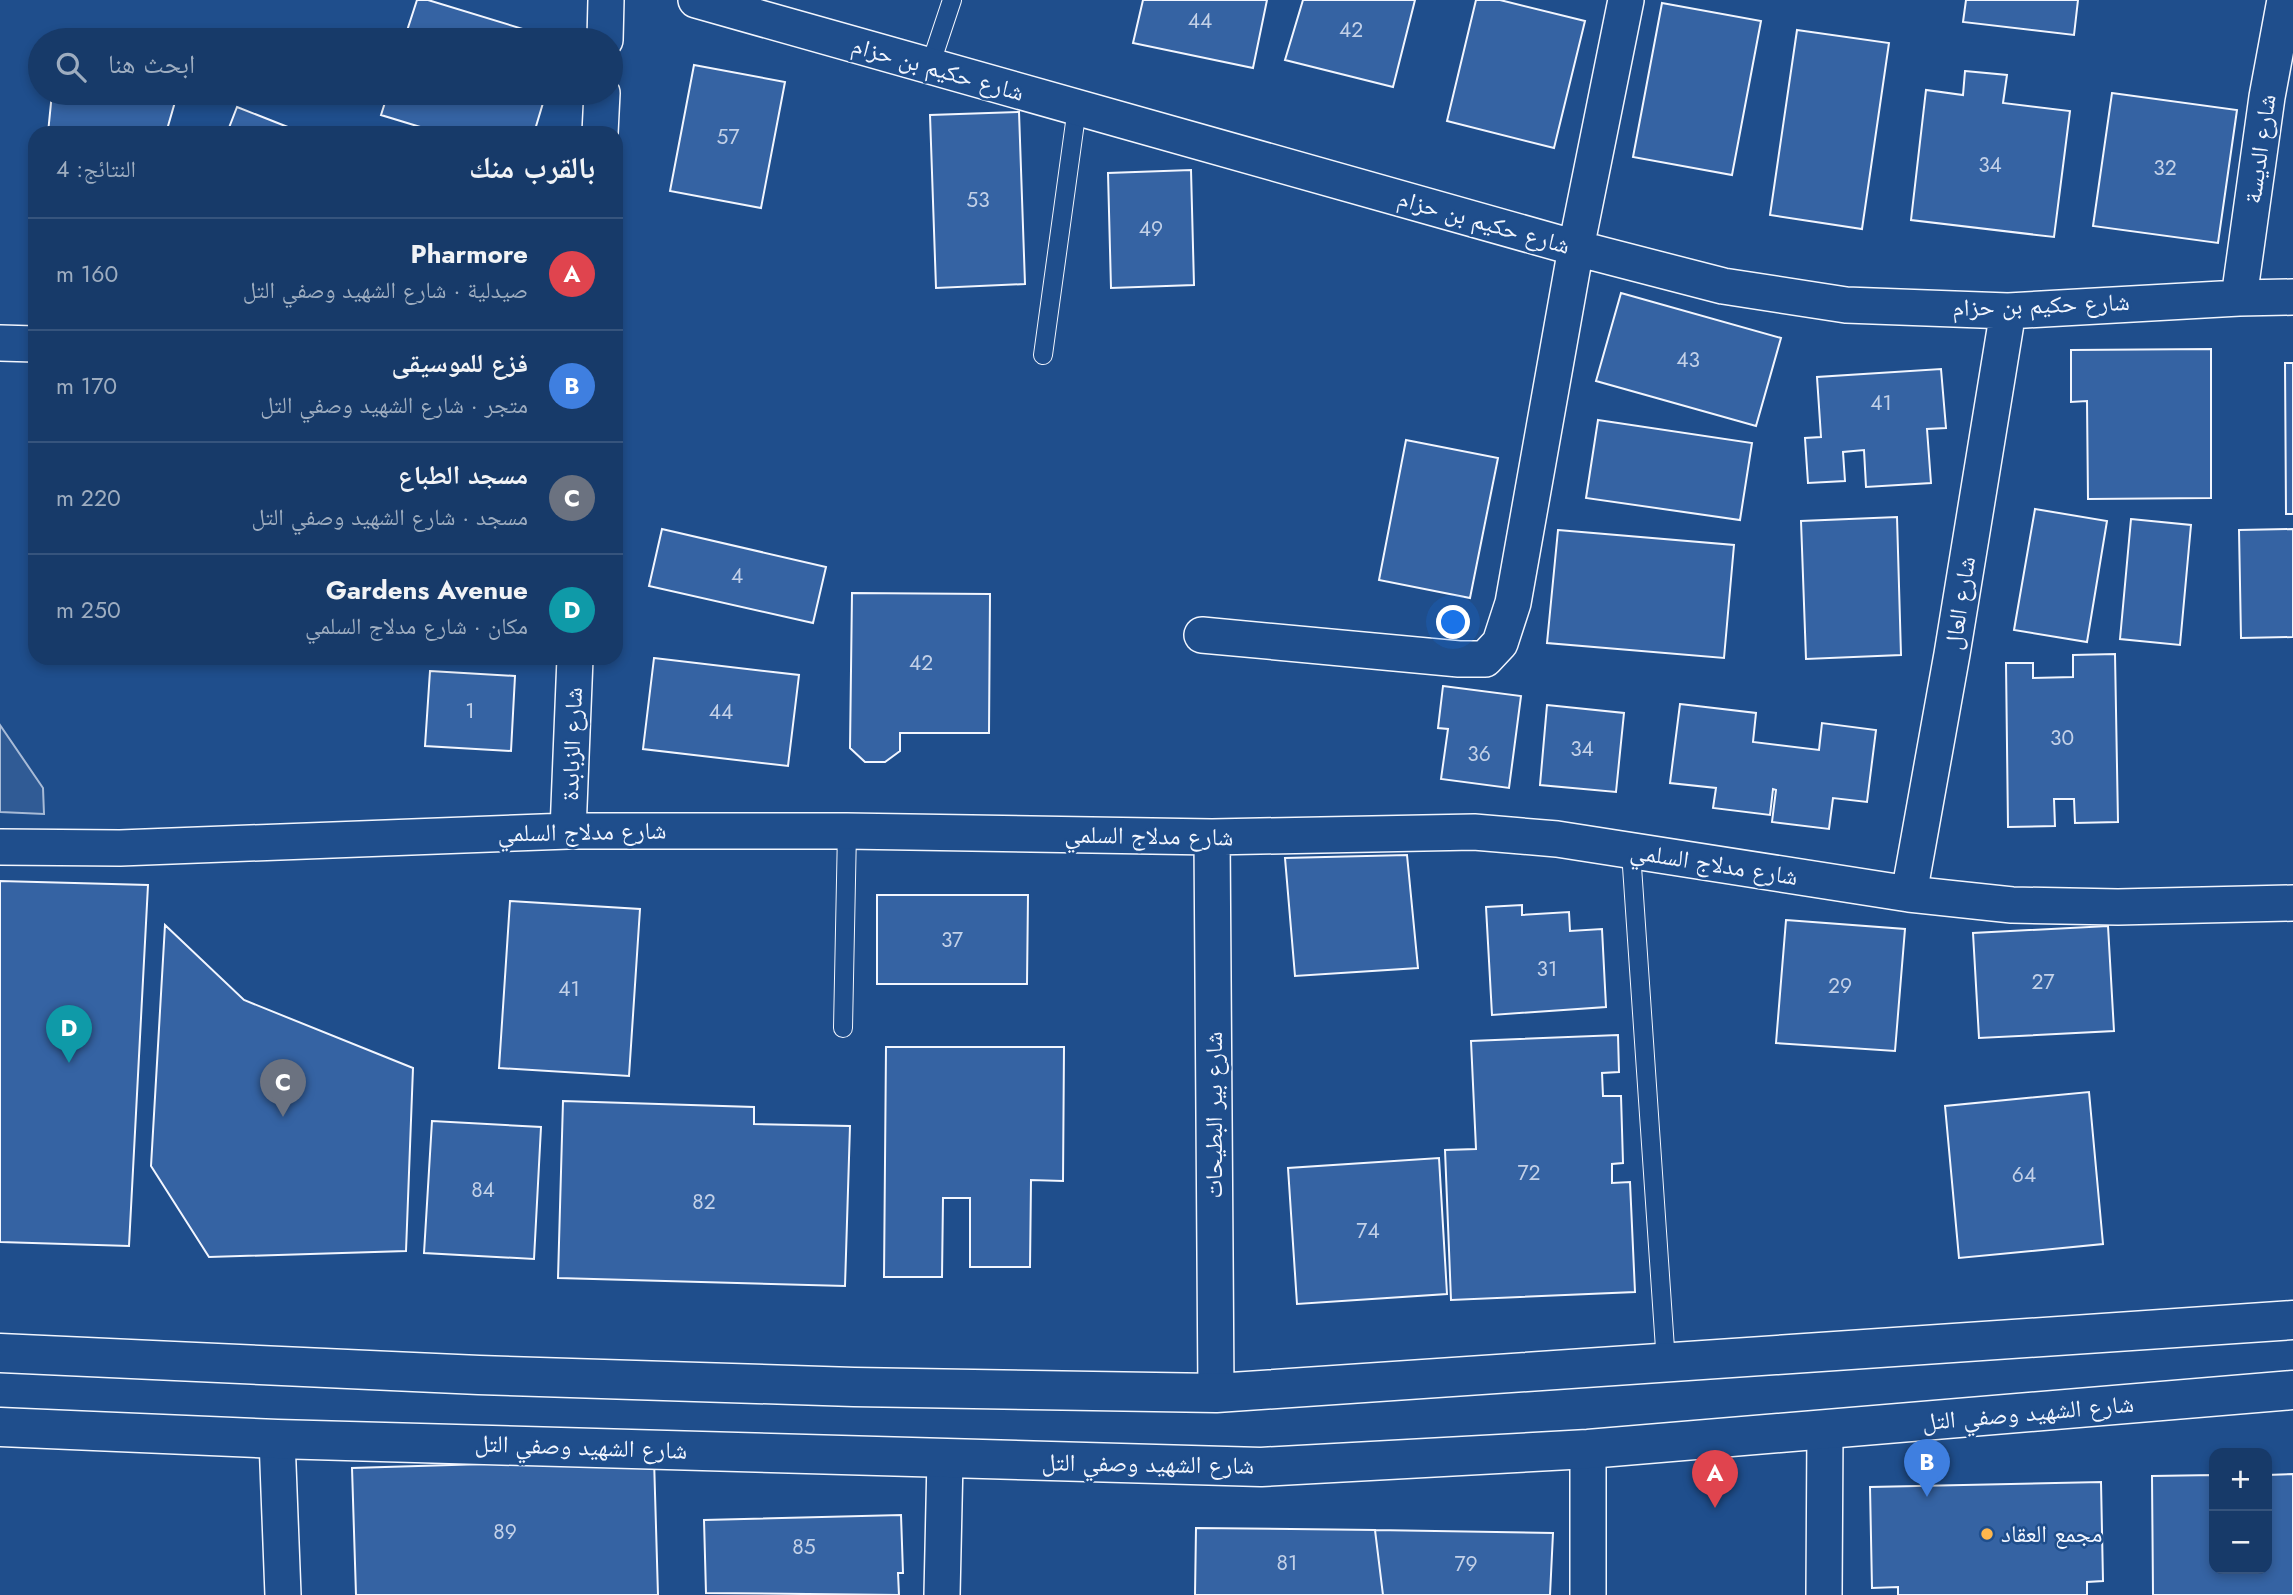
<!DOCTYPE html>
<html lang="ar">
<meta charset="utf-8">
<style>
:root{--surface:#173a69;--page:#244571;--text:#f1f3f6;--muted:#9eadc0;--line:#36547d;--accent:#ffb74d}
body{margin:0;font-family:Jost,"Noto Naskh Arabic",sans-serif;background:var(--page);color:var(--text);direction:rtl}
.controls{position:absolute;right:21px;bottom:21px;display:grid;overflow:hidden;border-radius:14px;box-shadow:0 4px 10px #0003}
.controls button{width:63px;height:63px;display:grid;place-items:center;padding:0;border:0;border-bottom:2px solid var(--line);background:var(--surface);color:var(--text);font:35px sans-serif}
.you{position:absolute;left:1454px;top:623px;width:24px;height:24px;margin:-18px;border:5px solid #fff;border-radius:50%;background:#1a73e8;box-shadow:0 0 0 10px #1a73e833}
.badge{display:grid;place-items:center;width:46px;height:46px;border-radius:50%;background:var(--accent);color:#fff;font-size:23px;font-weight:700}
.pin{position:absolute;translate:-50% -58px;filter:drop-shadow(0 2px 4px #0008)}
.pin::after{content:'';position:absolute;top:37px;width:24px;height:21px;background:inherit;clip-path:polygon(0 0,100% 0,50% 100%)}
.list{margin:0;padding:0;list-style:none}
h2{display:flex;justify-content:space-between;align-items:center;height:91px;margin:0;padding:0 28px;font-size:30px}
h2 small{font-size:23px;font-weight:400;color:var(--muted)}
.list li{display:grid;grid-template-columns:46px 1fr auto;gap:21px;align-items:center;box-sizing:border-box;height:112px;padding:0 28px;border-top:2px solid var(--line)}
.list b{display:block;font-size:26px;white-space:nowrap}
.list p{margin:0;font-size:23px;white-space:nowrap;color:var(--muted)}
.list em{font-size:23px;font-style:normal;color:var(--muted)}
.icon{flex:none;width:38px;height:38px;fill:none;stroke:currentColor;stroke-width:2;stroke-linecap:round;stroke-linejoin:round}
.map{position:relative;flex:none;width:2293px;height:1595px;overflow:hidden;direction:ltr}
.search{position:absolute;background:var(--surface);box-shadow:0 4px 10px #0003;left:28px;top:28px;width:595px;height:77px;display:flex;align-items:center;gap:18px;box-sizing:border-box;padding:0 24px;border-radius:38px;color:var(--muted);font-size:26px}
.panel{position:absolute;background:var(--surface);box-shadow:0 4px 10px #0003;left:28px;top:126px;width:595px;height:539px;border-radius:21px;direction:rtl}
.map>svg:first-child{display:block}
</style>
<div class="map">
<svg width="2293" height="1595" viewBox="0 0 2293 1595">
<rect width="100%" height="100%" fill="#1f4e8c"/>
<path fill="#305b95" stroke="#a8bbd7" stroke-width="2" d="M0 725 43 788 44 814 0 812Z"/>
<path fill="#3563a3" stroke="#f2f6ff" stroke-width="2" d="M417 0H428L559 40H404Z
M1143 0H1267L1253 68 1133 43Z
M1303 0H1415L1393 87 1285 60Z
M1476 0H1500L1585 21 1554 148 1447 121Z
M1966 0H2078L2074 35 1963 22Z
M1662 3 1761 21 1732 175 1633 157Z
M1797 30 1889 43 1862 229 1770 215Z
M694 65 785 82 761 208 670 191Z
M1965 71 2007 75 2003 103 2070 111 2054 237 1911 220 1926 90 1963 95Z
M52 93H165L177 95 166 133H48Z
M388 93H546L534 133H440L381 115Z
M2112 93 2237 110 2218 243 2093 226Z
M237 107 303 133H227Z
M1019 112 1025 284 936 288 930 115Z
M1191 170 1194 285 1111 288 1108 173Z
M1621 293 1781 338 1756 426 1596 381Z
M2211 349V498L2088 499 2087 401 2071 402V350Z
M2285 363H2293V514H2286Z
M1941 369 1946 428 1927 429 1931 483 1866 487 1864 450 1843 452 1845 481 1808 483 1805 438 1821 437 1817 377Z
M1598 420 1752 443 1740 520 1586 498Z
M1406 440 1498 458 1470 598 1379 580Z
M2035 509 2107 521 2087 642 2014 630Z
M1897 517 1901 655 1806 659 1801 521Z
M2131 519 2191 525 2180 645 2120 639Z
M662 529 826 567 813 623 649 586Z
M2293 529V637L2241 638 2239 530Z
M1558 530 1734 545 1724 658 1547 643Z
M852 593 990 594 989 733H900V751L885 762H865L850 748Z
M2115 654 2118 822 2075 823 2074 799H2054L2055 826 2008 827 2006 663H2033V678L2073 677V655Z
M654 658 799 675 788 766 643 749Z
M430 671 515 676 511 751 425 746Z
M1443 686 1521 696 1509 788 1441 779 1448 729 1438 728Z
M1680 704 1756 713 1753 742 1819 750 1822 723 1876 730 1867 802 1833 798 1829 829 1772 822 1776 790 1773 789 1770 815 1713 808 1716 788 1670 783Z
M1547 705 1624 713 1616 792 1540 785Z
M1407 855 1418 968 1295 976 1285 858Z
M0 881 148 885 129 1246 0 1242Z
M877 895H1028L1027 984H877Z
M510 901 640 909 629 1076 499 1068Z
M1522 905V915L1569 912 1570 931 1602 929 1606 1007 1492 1015 1486 907Z
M1786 920 1905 929 1895 1051 1776 1043Z
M165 925 244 1000 413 1068 406 1251 209 1257 151 1166Z
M2108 926 2114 1031 1979 1038 1973 933Z
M1618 1035 1619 1072 1602 1073 1603 1096H1621L1623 1163 1612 1164V1183L1630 1182 1635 1292 1451 1300 1445 1150 1476 1149 1471 1041Z
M886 1047H1064L1063 1181 1031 1180 1030 1267H970V1198H943L942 1277H884Z
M2089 1092 2103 1244 1959 1258 1945 1106Z
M563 1101 754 1107V1124L850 1126 845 1286 558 1278Z
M432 1121 541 1127 534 1259 424 1253Z
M1439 1158 1447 1294 1297 1304 1288 1168Z
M654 1459 658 1595H356L352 1468Z
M2293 1474V1595H2153L2152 1476 2214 1475V1569H2267V1475Z
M2101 1482 2103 1581 2087 1582V1595H1898V1587L1872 1588 1870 1487Z
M901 1515 903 1573H898L899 1595 706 1593 704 1520Z
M1196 1528 1375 1530 1383 1595H1195Z
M1375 1530 1553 1533 1550 1595H1383Z"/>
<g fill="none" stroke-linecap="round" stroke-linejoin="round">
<g stroke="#f2f6ff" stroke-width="20">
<path id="lane" d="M930 66 952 0
M1043 355 1077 108
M1631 852 1666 1363
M843 1028 847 831"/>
</g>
<g stroke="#f2f6ff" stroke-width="38">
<path id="street" d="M696 0 1576 248 1723 286 1846 305 2008 311 2239 298 2293 297
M605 40 606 0
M600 133 602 93
M2239 298 2267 97 2285 0
M0 343 35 344
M1202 635 1459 659H1485L1500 643 1513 603 1576 248 1626 0
M568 831 575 658
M1212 837 1216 1393
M0 847 120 848 568 831H847L1212 837 1474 832 1557 839 1909 894 2012 905 2118 907 2293 903
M1909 894 1952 654 2008 311
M277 1439 283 1595
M942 1595 945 1459
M1588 1595V1449
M1824 1595 1825 1430"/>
</g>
<g stroke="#f2f6ff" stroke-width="41">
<path id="secondary" d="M0 1353 479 1375 854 1387 1216 1393 2293 1320
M0 1427 277 1439 1261 1467 1588 1449 2293 1390"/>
</g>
<use href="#lane" stroke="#1f4e8c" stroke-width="18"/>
<use href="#street" stroke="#1f4e8c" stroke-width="35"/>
<use href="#secondary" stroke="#1f4e8c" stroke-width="38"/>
</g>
<circle fill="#ffb74d" stroke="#1f4e8c" stroke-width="2.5" cx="1987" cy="1534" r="7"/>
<g text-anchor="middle" stroke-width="5" stroke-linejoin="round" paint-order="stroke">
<g font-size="21" fill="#c3d1e8">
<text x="1200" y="28">44</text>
<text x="1351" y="37">42</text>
<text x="728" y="144">57</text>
<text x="1990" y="172">34</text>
<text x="2165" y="175">32</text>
<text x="978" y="207">53</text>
<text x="1151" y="236">49</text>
<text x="1688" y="367">43</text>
<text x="1881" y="410">41</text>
<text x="737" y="583">4</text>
<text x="921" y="670">42</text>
<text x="470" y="718">1</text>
<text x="721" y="719">44</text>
<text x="2062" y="745">30</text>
<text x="1582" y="756">34</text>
<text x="1479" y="761">36</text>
<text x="952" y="947">37</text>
<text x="1547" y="976">31</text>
<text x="2043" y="989">27</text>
<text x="1840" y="993">29</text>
<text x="569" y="996">41</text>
<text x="1529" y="1180">72</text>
<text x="2024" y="1182">64</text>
<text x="483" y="1197">84</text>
<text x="704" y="1209">82</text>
<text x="1368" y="1238">74</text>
<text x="505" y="1539">89</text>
<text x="804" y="1554">85</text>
<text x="1287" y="1570">81</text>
<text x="1466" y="1571">79</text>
</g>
<g font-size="24" fill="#f2f6ff" stroke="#1f4e8c">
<text transform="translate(938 69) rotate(16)" y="8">شارع حكيم بن حزام</text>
<text transform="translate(2260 149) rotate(-82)" y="8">شارع الديسة</text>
<text transform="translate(1484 222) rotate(16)" y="8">شارع حكيم بن حزام</text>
<text transform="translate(2041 305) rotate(-2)" y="8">شارع حكيم بن حزام</text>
<text transform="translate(1960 603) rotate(-81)" y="8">شارع العال</text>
<text transform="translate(572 744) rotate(-88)" y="8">شارع الزبابدة</text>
<text transform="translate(582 832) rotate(-1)" y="8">شارع مدلاج السلمي</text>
<text transform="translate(1149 836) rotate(1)" y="8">شارع مدلاج السلمي</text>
<text transform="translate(1714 864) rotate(9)" y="8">شارع مدلاج السلمي</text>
<text transform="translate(1214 1115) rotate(-90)" y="8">شارع بير البطيحات</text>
<text transform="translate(2028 1413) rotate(-5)" y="8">شارع الشهيد وصفي التل</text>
<text transform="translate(581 1447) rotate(2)" y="8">شارع الشهيد وصفي التل</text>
<text transform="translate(1148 1464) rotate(1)" y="8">شارع الشهيد وصفي التل</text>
</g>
<g font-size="24" fill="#f2f6ff" stroke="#1f4e8c" text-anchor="start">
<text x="2001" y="1542">مجمع العقاد</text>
</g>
</g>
</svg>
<div class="controls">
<button>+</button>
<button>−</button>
</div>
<div class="you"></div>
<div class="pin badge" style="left:1715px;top:1508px;background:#e0444e">A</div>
<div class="pin badge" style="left:1927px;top:1497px;background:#3f7fe0">B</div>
<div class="pin badge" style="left:283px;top:1117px;background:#6b7280">C</div>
<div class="pin badge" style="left:69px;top:1063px;background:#0f9aa8">D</div>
<div class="search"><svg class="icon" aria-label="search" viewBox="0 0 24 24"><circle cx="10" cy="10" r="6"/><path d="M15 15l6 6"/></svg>ابحث هنا</div>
<section class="panel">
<h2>بالقرب منك<small>النتائج: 4</small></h2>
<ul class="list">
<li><span class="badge" style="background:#e0444e">A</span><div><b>Pharmore</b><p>صيدلية · شارع الشهيد وصفي التل</p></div><em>160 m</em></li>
<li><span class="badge" style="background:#3f7fe0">B</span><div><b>فزع للموسيقى</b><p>متجر · شارع الشهيد وصفي التل</p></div><em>170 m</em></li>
<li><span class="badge" style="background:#6b7280">C</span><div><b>مسجد الطباع</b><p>مسجد · شارع الشهيد وصفي التل</p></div><em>220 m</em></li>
<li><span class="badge" style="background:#0f9aa8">D</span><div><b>Gardens Avenue</b><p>مكان · شارع مدلاج السلمي</p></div><em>250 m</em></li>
</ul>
</section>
</div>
